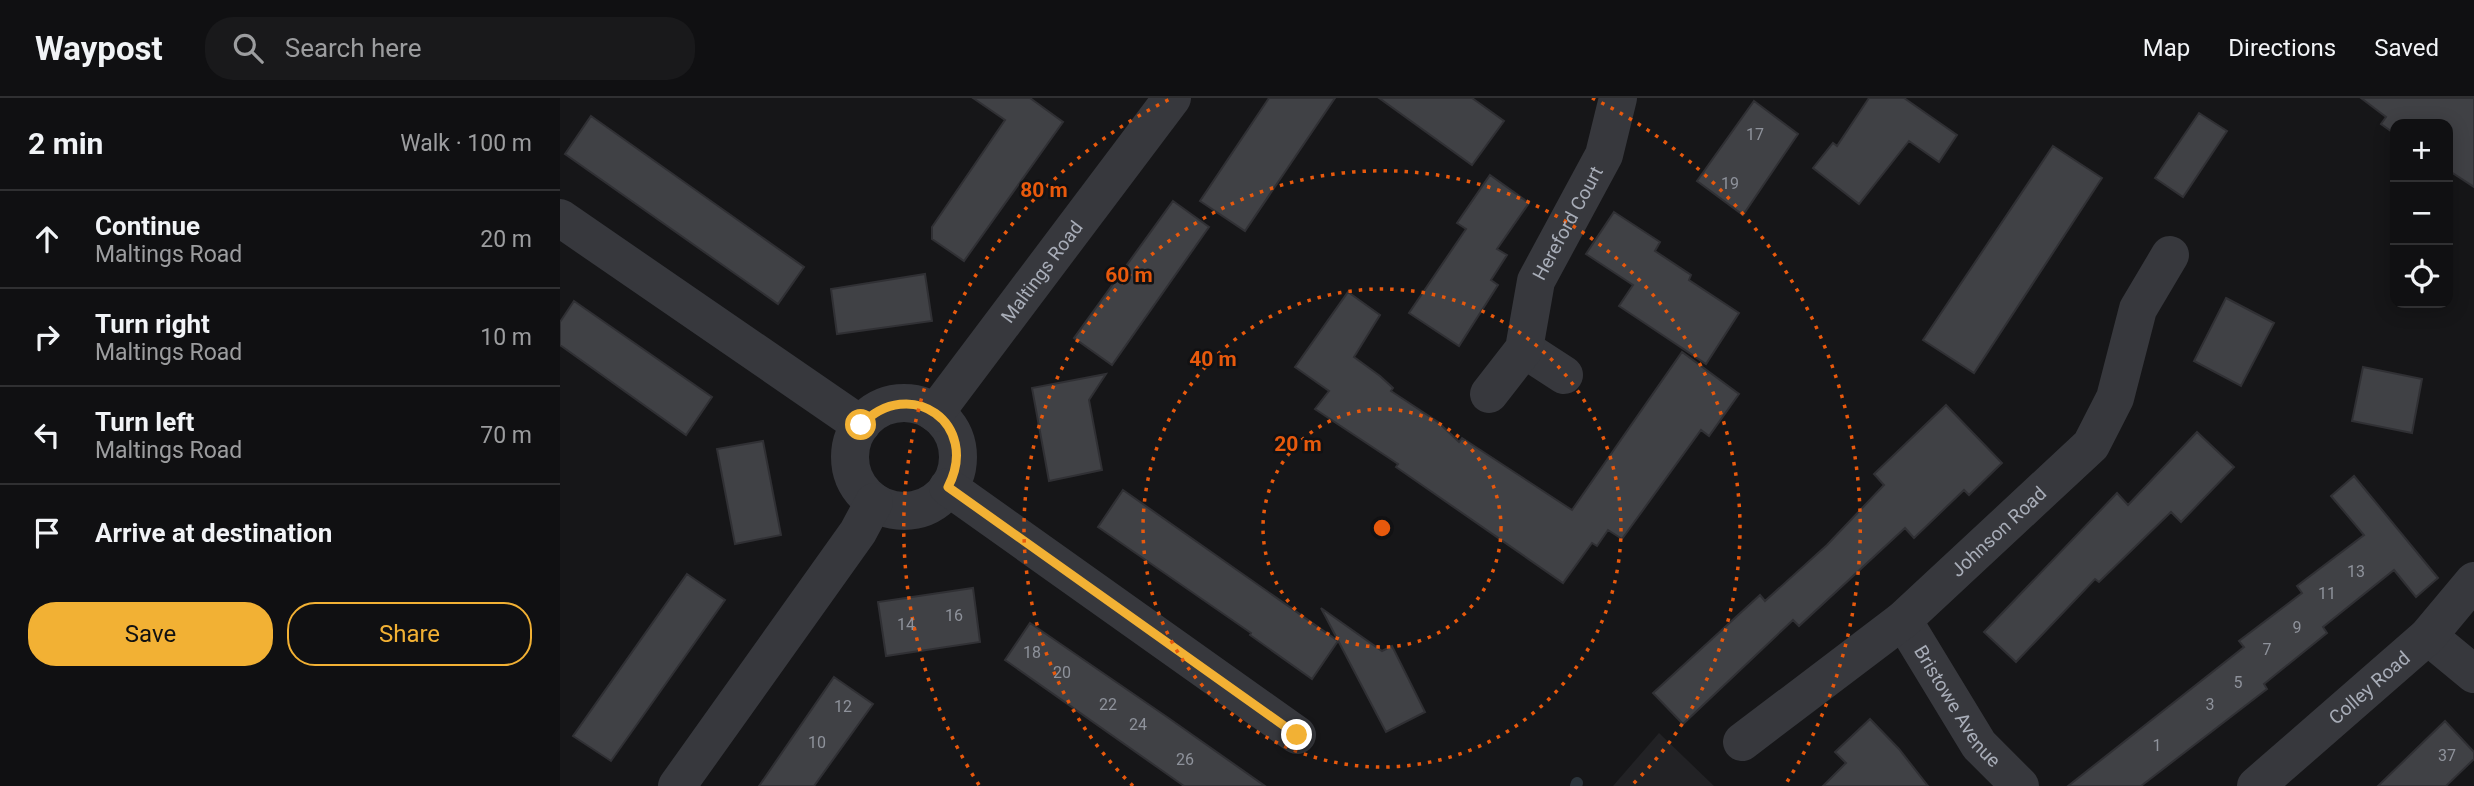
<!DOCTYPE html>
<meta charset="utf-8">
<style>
:root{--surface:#101012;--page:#19191b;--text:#f1f3f6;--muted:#9c9d9f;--line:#303032;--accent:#f2b134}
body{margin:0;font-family:Roboto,sans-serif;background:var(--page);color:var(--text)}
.controls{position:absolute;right:21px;top:21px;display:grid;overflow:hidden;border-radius:14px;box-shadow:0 4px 18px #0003}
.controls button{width:63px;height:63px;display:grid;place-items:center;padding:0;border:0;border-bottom:2px solid var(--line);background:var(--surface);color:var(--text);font:35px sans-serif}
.stop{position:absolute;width:21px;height:21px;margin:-16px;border:5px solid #f2b134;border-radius:50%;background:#fff}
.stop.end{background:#f2b134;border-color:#fff;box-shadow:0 2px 7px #0008}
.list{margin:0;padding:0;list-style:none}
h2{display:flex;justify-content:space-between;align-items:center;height:91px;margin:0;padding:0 28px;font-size:30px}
h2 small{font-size:23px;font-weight:400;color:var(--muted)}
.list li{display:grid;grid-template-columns:46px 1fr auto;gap:21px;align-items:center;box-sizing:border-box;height:98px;padding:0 28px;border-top:2px solid var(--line)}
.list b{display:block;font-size:26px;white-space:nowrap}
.list p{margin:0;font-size:23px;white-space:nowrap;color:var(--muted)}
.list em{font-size:23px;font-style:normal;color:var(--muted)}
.actions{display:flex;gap:14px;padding:21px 28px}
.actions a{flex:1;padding:16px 0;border:2px solid var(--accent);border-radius:28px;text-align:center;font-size:24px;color:var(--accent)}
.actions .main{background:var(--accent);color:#111}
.icon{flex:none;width:38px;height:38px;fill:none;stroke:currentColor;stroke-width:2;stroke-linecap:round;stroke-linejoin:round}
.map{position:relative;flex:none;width:1914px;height:688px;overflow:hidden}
header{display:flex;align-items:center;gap:42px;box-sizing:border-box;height:98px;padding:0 35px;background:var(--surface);border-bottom:2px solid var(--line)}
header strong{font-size:33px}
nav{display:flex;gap:38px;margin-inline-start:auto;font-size:24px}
.search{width:490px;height:63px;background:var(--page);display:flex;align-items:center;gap:18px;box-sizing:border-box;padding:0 24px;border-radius:28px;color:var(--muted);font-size:26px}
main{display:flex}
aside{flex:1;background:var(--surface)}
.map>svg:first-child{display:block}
</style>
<header>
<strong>Waypost</strong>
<div class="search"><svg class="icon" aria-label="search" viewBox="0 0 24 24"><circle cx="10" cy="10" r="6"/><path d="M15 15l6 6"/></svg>Search here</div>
<nav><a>Map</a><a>Directions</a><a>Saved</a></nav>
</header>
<main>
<aside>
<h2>2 min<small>Walk · 100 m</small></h2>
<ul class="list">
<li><svg class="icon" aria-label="ahead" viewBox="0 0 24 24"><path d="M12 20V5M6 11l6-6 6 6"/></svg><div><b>Continue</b><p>Maltings Road</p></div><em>20 m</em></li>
<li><svg class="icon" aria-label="right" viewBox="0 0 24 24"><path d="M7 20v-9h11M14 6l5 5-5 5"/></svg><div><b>Turn right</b><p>Maltings Road</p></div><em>10 m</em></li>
<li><svg class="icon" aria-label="left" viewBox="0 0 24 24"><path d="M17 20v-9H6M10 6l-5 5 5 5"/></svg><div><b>Turn left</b><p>Maltings Road</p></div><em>70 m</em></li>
<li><svg class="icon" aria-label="arrive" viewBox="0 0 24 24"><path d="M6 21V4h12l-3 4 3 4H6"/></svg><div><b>Arrive at destination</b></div></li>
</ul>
<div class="actions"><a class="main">Save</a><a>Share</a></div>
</aside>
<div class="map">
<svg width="1914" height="688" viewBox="0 0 1914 688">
<rect width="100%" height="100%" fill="#161618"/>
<path fill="#222225" d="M1099 635 1154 688H1053Z"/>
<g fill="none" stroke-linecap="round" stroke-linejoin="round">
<path stroke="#2c353c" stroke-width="12" d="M1016 688 1017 685"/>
</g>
<path fill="#404145" stroke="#303034" stroke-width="2" d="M413 0H470L503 24 404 163 372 141V129L445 22Z
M709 0H775L685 133 640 103Z
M819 0H912L944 23 912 67Z
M1309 0H1344L1397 37 1379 64 1349 43 1299 106 1253 70 1273 45 1277 48Z
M1801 0H1914V89L1888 72V26H1835V36L1821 26 1826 19Z
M1194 3 1238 36 1183 117 1137 83Z
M1639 15 1667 33 1623 99 1595 80Z
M31 18 244 169 218 206 5 56Z
M1493 48 1542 80 1414 275 1363 242Z
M930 77 969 105 937 151 947 157 931 182 938 187 899 248 849 215 906 131 897 125Z
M613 103 649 129 552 267 514 240Z
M1054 114 1100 144 1095 153 1131 177 1129 182 1179 215 1146 266 1059 208 1073 187 1026 156Z
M365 176 372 223 277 236 271 191Z
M788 194 820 217 794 259 820 278 833 290 831 293 878 324 899 344 902 340 1012 412 1122 254 1179 296 1149 338 1141 332 1062 441 1048 432 1037 448 1032 445 1003 485 836 369 838 366 755 311 769 293 735 269Z
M1666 200 1714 225 1681 288 1634 263Z
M14 203 152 299 126 337 0 247V224Z
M1803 269 1862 281 1852 335 1792 323Z
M546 276 529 302 542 372 489 383 472 290Z
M1386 307 1442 365 1409 397 1404 392 1354 440 1345 430 1239 528 1233 522 1123 626 1093 595 1200 497 1205 503 1267 447 1324 387 1314 376Z
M1637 334 1674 369 1621 424 1611 414 1539 484 1535 481 1456 564 1424 534 1557 395 1568 407Z
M203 343 221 437 175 446 157 351Z
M1794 378 1878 480 1856 499 1834 472 1763 529 1767 535 1704 586 1707 591 1581 688H1508L1684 549 1679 543 1742 495 1737 488 1804 437 1771 398Z
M563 392 778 543 752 581 690 537 691 535 538 429Z
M127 476 165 502 51 663 13 638Z
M413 490 420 544 326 558 318 504Z
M761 510 822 553 832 548 865 614 826 634Z
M470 525 607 619 705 688H624L597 669 445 562Z
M274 579 313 606 254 688H199Z
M1310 621 1339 651 1368 688H1263L1286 665 1275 654Z
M1885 623 1914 654V661L1886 688H1818Z"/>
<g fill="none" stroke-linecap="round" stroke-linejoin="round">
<g stroke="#37383d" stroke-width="38">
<path d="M0 120 301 327"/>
<path d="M964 251 1004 277"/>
<path id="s1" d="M929 296 964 251 976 183 1044 57 1058 0"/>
<circle cx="344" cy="359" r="54"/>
<path id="s2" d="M375 315 612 0"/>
<path d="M388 389 737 637"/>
<path id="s3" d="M1343 522 1419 647 1460 688"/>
<path d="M1868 538 1914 576"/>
<path id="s4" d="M1182 644 1343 522 1531 347 1555 300 1578 211 1610 157"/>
<path d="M117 688 298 434 314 404"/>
<path id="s5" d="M1696 688 1868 538 1914 483"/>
</g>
</g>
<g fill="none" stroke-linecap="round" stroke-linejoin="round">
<path stroke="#f2b134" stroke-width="9" d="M301 327C350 276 421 326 388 389L737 637"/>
</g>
<g fill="none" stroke="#e8590c" stroke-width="3.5" stroke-dasharray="3.5 7">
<circle cx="822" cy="430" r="119"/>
<circle cx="822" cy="430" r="239"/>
<path d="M573 688A358 358 0 1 1 1071 688"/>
<path d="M419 687A478 478 0 0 1 612 0M1032 0A478 478 0 0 1 1225 687"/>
</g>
<g text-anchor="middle" stroke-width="5" stroke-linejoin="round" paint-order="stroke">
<g font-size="16" fill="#8e929b">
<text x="1195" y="42">17</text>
<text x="1170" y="91">19</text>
<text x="1796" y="479">13</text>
<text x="1767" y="501">11</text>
<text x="394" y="523">16</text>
<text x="346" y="532">14</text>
<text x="1737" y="535">9</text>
<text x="1707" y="557">7</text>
<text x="472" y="560">18</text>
<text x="502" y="580">20</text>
<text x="1678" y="590">5</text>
<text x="548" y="612">22</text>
<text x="1650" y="612">3</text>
<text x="283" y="614">12</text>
<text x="578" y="632">24</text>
<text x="257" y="650">10</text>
<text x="1597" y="653">1</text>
<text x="1887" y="663">37</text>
<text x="625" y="667">26</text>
</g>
<g font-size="19" fill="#a8adb8" stroke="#111113">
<text dy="7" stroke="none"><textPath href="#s1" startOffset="192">Hereford Court</textPath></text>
<text dy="7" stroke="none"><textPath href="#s2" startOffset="177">Maltings Road</textPath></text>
<text dy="7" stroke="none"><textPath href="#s4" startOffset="332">Johnson Road</textPath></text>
<text dy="7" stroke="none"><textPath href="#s5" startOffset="150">Colley Road</textPath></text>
<text dy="7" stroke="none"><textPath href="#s3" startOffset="102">Bristowe Avenue</textPath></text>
</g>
</g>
<circle cx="822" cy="430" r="10" fill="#e8590c" stroke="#111113" stroke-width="3.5"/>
<g font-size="21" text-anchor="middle" font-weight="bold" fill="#e8590c" stroke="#111113" stroke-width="5" stroke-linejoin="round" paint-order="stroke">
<text x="484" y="99">80 m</text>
<text x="569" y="184">60 m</text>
<text x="653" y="268">40 m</text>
<text x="738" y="353">20 m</text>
</g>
</svg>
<div class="controls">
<button>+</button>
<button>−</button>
<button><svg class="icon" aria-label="locate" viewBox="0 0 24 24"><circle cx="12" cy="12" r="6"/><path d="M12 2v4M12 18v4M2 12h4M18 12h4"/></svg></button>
</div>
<div class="stop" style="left:301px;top:327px"></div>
<div class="stop end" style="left:737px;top:637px"></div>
</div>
</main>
